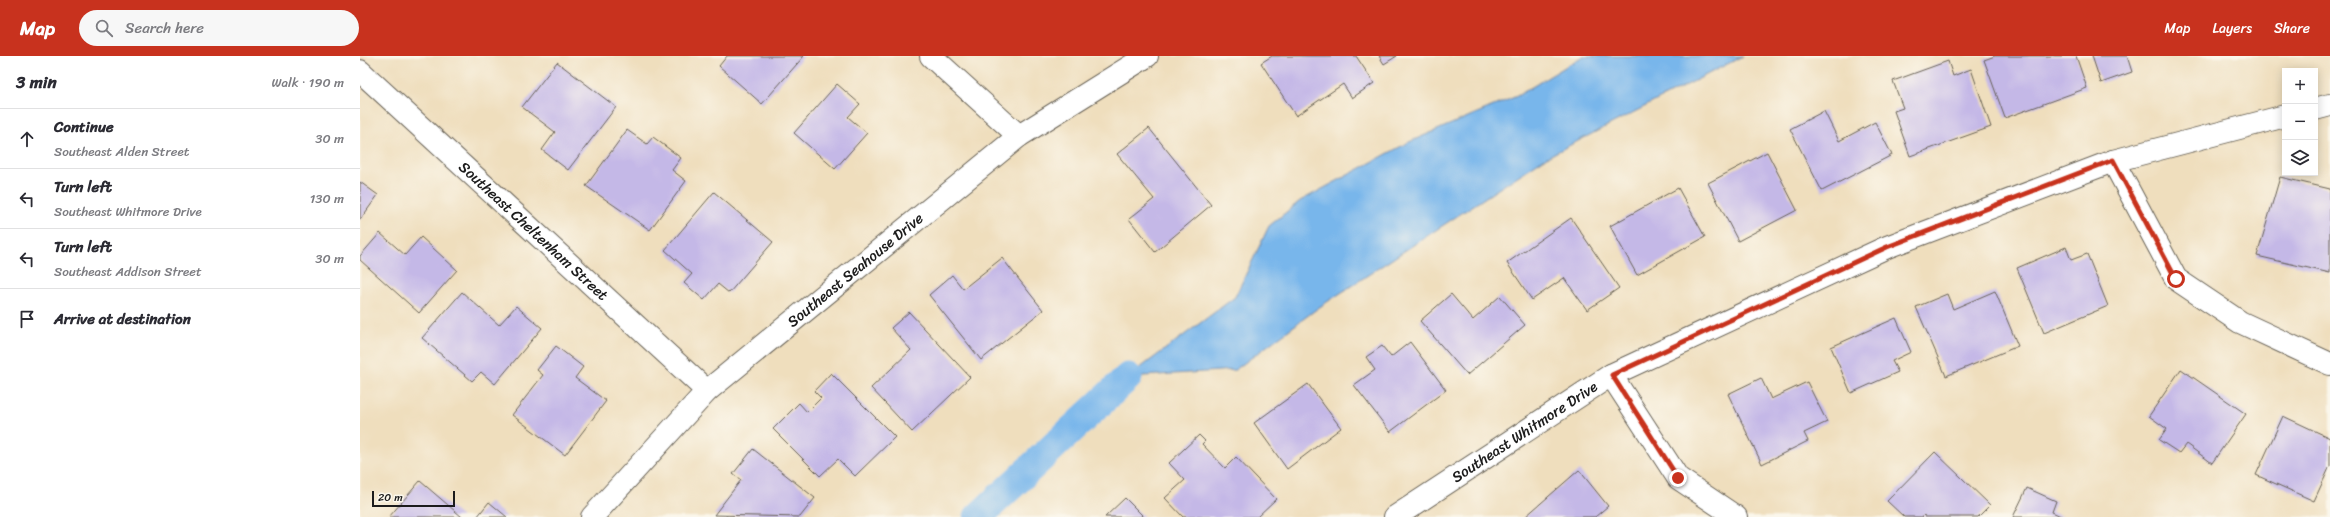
<!DOCTYPE html>
<meta charset="utf-8">
<style>
:root{--surface:#fff;--page:#f7f7f7;--text:#2b2b33;--muted:#7c7c81;--line:#e1e1e2;--accent:#c8321e}
body{margin:0;font-family:Sriracha,sans-serif;background:var(--page);color:var(--text)}
.controls{position:absolute;right:12px;top:12px;display:grid;overflow:hidden;border-radius:0px;box-shadow:0 2px 10px #0003}
.controls button{width:36px;height:36px;display:grid;place-items:center;padding:0;border:0;border-bottom:1px solid var(--line);background:var(--surface);color:var(--text);font:20px sans-serif}
.scale{position:absolute;left:12px;bottom:10px;width:83px;box-sizing:border-box;padding-left:4px;border:2px solid #1c1c1c;border-top:0;font-size:11px;line-height:14px;white-space:nowrap;color:#1c1c1c;-webkit-text-stroke:3px #fbf7ec;paint-order:stroke}
.stop{position:absolute;width:12px;height:12px;margin:-9px;border:3px solid #c8321e;border-radius:50%;background:#fff}
.stop.end{background:#c8321e;border-color:#fff;box-shadow:0 1px 4px #0008}
.list{margin:0;padding:0;list-style:none}
h2{display:flex;justify-content:space-between;align-items:center;height:52px;margin:0;padding:0 16px;font-size:17px}
h2 small{font-size:13px;font-weight:400;color:var(--muted)}
.list li{display:grid;grid-template-columns:26px 1fr auto;gap:12px;align-items:center;box-sizing:border-box;height:60px;padding:0 16px;border-top:1px solid var(--line)}
.list b{display:block;font-size:15px;white-space:nowrap}
.list p{margin:0;font-size:13px;white-space:nowrap;color:var(--muted)}
.list em{font-size:13px;font-style:normal;color:var(--muted)}
.icon{flex:none;width:22px;height:22px;fill:none;stroke:currentColor;stroke-width:2;stroke-linecap:round;stroke-linejoin:round}
.map{position:relative;flex:none;width:1970px;height:461px;overflow:hidden}
header{display:flex;align-items:center;gap:24px;box-sizing:border-box;height:56px;padding:0 20px;background:var(--accent);color:#fff}
header strong{font-size:19px}
nav{display:flex;gap:22px;margin-inline-start:auto;font-size:14px}
.search{width:280px;height:36px;background:var(--page);display:flex;align-items:center;gap:10px;box-sizing:border-box;padding:0 14px;border-radius:22px;color:var(--muted);font-size:15px}
main{display:flex}
aside{flex:1;background:var(--surface)}
.map>svg:first-child{display:block}
</style>
<header>
<strong>Map</strong>
<div class="search"><svg class="icon" aria-label="search" viewBox="0 0 24 24"><circle cx="10" cy="10" r="6"/><path d="M15 15l6 6"/></svg>Search here</div>
<nav><a>Map</a><a>Layers</a><a>Share</a></nav>
</header>
<main>
<aside>
<h2>3 min<small>Walk · 190 m</small></h2>
<ul class="list">
<li><svg class="icon" aria-label="ahead" viewBox="0 0 24 24"><path d="M12 20V5M6 11l6-6 6 6"/></svg><div><b>Continue</b><p>Southeast Alden Street</p></div><em>30 m</em></li>
<li><svg class="icon" aria-label="left" viewBox="0 0 24 24"><path d="M17 20v-9H6M10 6l-5 5 5 5"/></svg><div><b>Turn left</b><p>Southeast Whitmore Drive</p></div><em>130 m</em></li>
<li><svg class="icon" aria-label="left" viewBox="0 0 24 24"><path d="M17 20v-9H6M10 6l-5 5 5 5"/></svg><div><b>Turn left</b><p>Southeast Addison Street</p></div><em>30 m</em></li>
<li><svg class="icon" aria-label="arrive" viewBox="0 0 24 24"><path d="M6 21V4h12l-3 4 3 4H6"/></svg><div><b>Arrive at destination</b></div></li>
</ul>
</aside>
<div class="map">
<svg width="1970" height="461" viewBox="0 0 1970 461">
<rect width="100%" height="100%" fill="#fbf7ec"/>
<filter id="ink" filterUnits="userSpaceOnUse"><feTurbulence type="fractalNoise" baseFrequency=".025" numOctaves="2"/><feDisplacementMap in="SourceGraphic" scale="8" xChannelSelector="R" yChannelSelector="G"/><feConvolveMatrix kernelMatrix="1 2 1 2 8 2 1 2 1" color-interpolation-filters="sRGB"/></filter>
<filter id="wash" filterUnits="userSpaceOnUse"><feTurbulence type="fractalNoise" baseFrequency=".012" numOctaves="4" result="noise"/><feDisplacementMap in="SourceGraphic" scale="16" xChannelSelector="R" yChannelSelector="G"/><feGaussianBlur stdDeviation="0.9" result="paint"/><feColorMatrix in="noise" values="0 0 0 0 0 0 0 0 0 0 0 0 0 0 0 0 0 1.4 0 .05"/><feComposite in="paint" operator="in"/></filter>
<g filter="url(#wash)">
<rect width="100%" height="100%" fill="#efdebd"/>
<path fill="#78b6eb" stroke="#4a6984" d="M1223 0H1383L1185 102 958 252 875 314 768 321 875 241 909 170 940 145 1049 86 1157 40Z"/>
<g fill="none" stroke-linecap="round" stroke-linejoin="round">
<path stroke="#78b6eb" stroke-width="29" d="M618 461 768 321"/>
</g>
<g id="blocks">
<path fill="#c4b8e7" d="M367 0H444L402 48 359 10Z
M912 0H996L1014 27 992 42 983 28 936 60 901 7Z
M1019 0H1037L1024 8Z
M1635 0H1716L1727 32 1645 62 1624 4Z
M1732 0H1767L1772 16 1741 27Z
M1588 5 1593 20 1611 13 1631 71 1550 100 1534 55 1543 52 1533 25Z
M197 6 256 51 208 114 182 94 195 76 162 51Z
M477 28 500 48 488 61 507 77 475 113 434 77Z
M1464 55 1479 85 1515 66 1532 99 1462 135 1430 73Z
M789 72 851 149 795 196 769 163 794 143 757 98Z
M267 74 287 88 293 81 321 102 312 114 326 125 290 174 226 130Z
M1407 96 1437 154 1378 185 1348 127Z
M1920 121 1970 133V217L1897 200Z
M0 126 18 139 0 164Z
M1318 132 1345 181 1277 219 1250 170Z
M354 136 413 186 369 237 358 228 344 244 324 227 332 218 305 194Z
M1211 162 1259 232 1227 254 1204 222 1172 244 1147 207Z
M20 177 45 199 61 181 97 214 59 257 0 204V200Z
M1706 191 1711 204 1727 198 1748 250 1684 277 1657 212Z
M642 202 683 254 621 304 569 239 592 219 603 233Z
M1635 235 1658 290 1586 320 1556 251 1587 238 1593 253Z
M102 236 139 269 156 250 182 272 135 328 121 316 112 325 62 282Z
M1091 238 1113 264 1140 240 1165 269 1107 319 1060 265Z
M549 256 610 321 552 376 511 332 551 294 531 272Z
M1536 262 1551 296 1532 305 1538 316 1491 337 1471 291Z
M1050 286 1086 334 1030 376 994 329 1015 314 1006 301 1022 290 1031 301Z
M196 290 223 311 215 322 246 345 205 399 152 359 183 319 177 314Z
M1821 313 1886 358 1852 407 1826 388 1819 397 1799 384 1807 373 1789 360Z
M471 317 535 381 495 420 478 403 460 420 413 373 439 347 447 356 461 342 454 335Z
M1401 322 1411 343 1447 326 1467 366 1444 377 1448 385 1402 408 1368 338Z
M948 328 981 372 927 413 894 367Z
M1923 360 1970 382V410L1954 445 1896 419Z
M839 379 845 385 842 388 865 412 876 401 916 443 897 461H823L805 442 825 424 809 407Z
M393 393 455 442 440 461 354 459 381 424 373 418Z
M1575 396 1630 449 1618 461H1565L1564 459 1562 461H1544L1527 445Z
M1219 414 1248 450 1235 461H1165Z
M60 425 102 461H29Z
M1667 432 1696 445 1692 456 1703 461H1653Z
M765 442 784 461H745Z
M129 446 147 461H117Z"/>
</g>
</g>
<g filter="url(#ink)">
<use href="#blocks" fill-opacity="0" stroke="#666054" stroke-width="1"/>
<g fill="none" stroke-linecap="round" stroke-linejoin="round">
<g stroke="#666054" stroke-width="24">
<g id="minor">
<path d="M571 0 659 80"/>
<path id="s1" d="M0 15 347 335"/>
<path d="M1955 53 1970 49"/>
<path d="M1753 105 1816 223 1880 266 1970 308"/>
<path d="M1251 319 1318 422 1376 461"/>
<path id="s2" d="M232 461 347 335 659 80 787 0"/>
<path id="s3" d="M1035 461 1251 319 1527 191 1753 105 1925 60"/>
</g>
</g>
<use href="#minor" stroke="#fff" stroke-width="22"/>
</g>
</g>
<g fill="none" stroke-linecap="round" stroke-linejoin="round" filter="url(#ink)">
<path stroke="#c8321e" stroke-width="5" d="M1318 422 1252 319 1527 191 1753 104 1816 223"/>
</g>
<g text-anchor="middle" stroke-width="3" stroke-linejoin="round" paint-order="stroke">
<g font-size="15" fill="#1c1c1c" stroke="#fbf7ec">
<text dy="5" stroke="none"><textPath href="#s1" startOffset="236">Southeast Cheltenham Street</textPath></text>
<text dy="5" stroke="none"><textPath href="#s2" startOffset="362">Southeast Seahouse Drive</textPath></text>
<text dy="5" stroke="none"><textPath href="#s3" startOffset="155">Southeast Whitmore Drive</textPath></text>
</g>
</g>
</svg>
<div class="controls">
<button>+</button>
<button>−</button>
<button><svg class="icon" aria-label="layers" viewBox="0 0 24 24"><path d="M12 4l9 5-9 5-9-5zM3 14l9 5 9-5"/></svg></button>
</div>
<div class="scale">20 m</div>
<div class="stop" style="left:1816px;top:223px"></div>
<div class="stop end" style="left:1318px;top:422px"></div>
</div>
</main>
